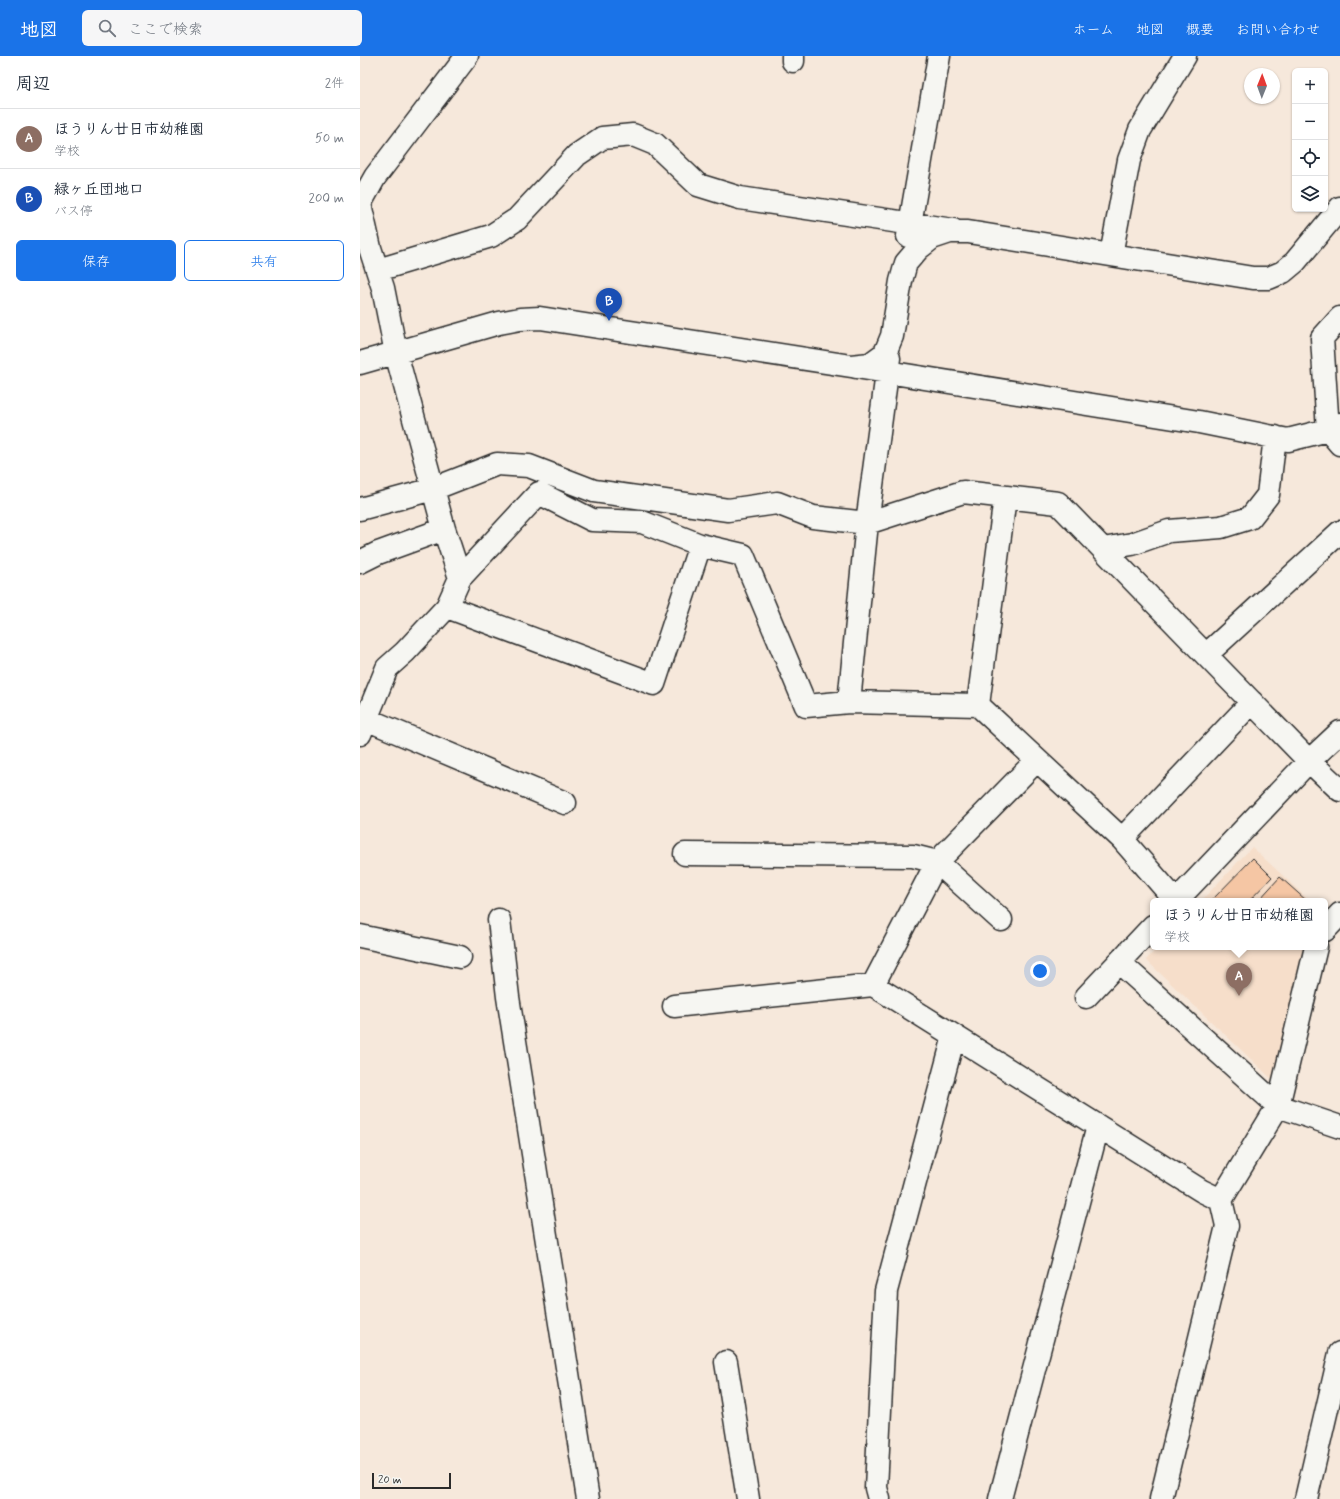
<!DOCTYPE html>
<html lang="ja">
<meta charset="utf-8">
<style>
:root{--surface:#fff;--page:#f6f6f7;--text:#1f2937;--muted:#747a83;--line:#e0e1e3;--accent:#1a73e8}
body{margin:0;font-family:Mynerve,"Klee One",sans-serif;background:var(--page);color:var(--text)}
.controls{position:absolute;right:12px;top:12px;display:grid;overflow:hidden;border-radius:6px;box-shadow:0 1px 3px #0004}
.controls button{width:36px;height:36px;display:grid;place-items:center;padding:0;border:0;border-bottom:1px solid var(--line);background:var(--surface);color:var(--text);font:20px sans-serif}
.compass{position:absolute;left:884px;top:12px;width:36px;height:36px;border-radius:50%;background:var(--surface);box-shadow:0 1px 3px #0004;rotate:1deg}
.scale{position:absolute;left:12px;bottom:10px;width:79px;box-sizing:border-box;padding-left:4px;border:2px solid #2b2b2b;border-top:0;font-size:11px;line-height:14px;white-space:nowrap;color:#2b2b2b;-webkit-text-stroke:3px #f6f6f2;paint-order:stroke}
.you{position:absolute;left:680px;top:915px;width:14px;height:14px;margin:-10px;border:3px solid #fff;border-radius:50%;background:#1a73e8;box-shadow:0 0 0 6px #1a73e833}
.badge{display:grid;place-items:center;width:26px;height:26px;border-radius:50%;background:var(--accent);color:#fff;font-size:13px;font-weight:700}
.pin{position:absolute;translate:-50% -33px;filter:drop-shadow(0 1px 2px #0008)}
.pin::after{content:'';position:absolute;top:21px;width:14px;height:12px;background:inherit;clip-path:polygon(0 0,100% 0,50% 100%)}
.popup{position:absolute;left:790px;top:842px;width:178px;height:52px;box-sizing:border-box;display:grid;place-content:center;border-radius:6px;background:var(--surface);filter:drop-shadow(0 1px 3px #0005);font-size:13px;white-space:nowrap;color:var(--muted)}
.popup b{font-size:15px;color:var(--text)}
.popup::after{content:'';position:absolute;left:50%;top:100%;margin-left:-8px;border:8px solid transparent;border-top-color:var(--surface)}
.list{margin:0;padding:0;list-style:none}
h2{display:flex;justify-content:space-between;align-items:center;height:52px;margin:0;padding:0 16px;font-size:17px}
h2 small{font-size:13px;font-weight:400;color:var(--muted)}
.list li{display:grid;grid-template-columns:26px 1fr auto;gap:12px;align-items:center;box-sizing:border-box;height:60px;padding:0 16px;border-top:1px solid var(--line)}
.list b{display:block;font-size:15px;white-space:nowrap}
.list p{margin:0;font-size:13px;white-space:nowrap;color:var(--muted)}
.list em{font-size:13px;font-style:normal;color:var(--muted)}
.actions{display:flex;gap:8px;padding:12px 16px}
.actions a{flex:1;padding:9px 0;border:1px solid var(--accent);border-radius:6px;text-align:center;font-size:14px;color:var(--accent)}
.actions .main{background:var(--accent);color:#fff}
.icon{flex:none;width:22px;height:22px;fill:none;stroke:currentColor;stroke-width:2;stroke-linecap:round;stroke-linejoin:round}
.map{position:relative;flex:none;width:980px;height:1443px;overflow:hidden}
header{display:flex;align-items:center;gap:24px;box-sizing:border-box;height:56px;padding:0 20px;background:var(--accent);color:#fff}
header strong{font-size:19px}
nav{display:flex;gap:22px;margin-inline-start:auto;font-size:14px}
.search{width:280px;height:36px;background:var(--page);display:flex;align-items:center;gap:10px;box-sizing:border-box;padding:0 14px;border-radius:6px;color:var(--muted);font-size:15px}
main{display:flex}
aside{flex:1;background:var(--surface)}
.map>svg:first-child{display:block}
</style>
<header>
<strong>地図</strong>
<div class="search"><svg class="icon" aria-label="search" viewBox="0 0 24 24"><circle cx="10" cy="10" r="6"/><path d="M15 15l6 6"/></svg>ここで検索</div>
<nav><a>ホーム</a><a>地図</a><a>概要</a><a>お問い合わせ</a></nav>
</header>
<main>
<aside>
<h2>周辺<small>2件</small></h2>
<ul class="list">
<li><span class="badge" style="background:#8d6e63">A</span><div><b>ほうりん廿日市幼稚園</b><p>学校</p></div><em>50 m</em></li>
<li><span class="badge" style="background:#1a4fb4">B</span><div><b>緑ヶ丘団地口</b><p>バス停</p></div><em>200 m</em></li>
</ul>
<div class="actions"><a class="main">保存</a><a>共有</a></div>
</aside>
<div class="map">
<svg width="980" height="1443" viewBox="0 0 980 1443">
<rect width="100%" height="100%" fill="#f6e8db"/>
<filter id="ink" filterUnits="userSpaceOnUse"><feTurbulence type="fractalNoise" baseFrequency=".025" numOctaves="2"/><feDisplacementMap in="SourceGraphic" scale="8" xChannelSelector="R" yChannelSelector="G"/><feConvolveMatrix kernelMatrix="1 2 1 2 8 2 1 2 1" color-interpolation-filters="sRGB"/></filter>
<g filter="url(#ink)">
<path fill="#f6deca" d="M892 791 950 845H841Z
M798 891H945L913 1024 786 904Z"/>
<path fill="#f5c6a4" stroke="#2b2b2b" d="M893 802 912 821 889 845H851Z
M920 821 947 845H898Z"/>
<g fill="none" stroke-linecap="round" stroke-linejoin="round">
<g stroke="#2b2b2b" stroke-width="25">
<path id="minor" d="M433 0V5
M548 180 579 0
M751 199 769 104 780 74 825 0
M18 214 131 180 157 163 217 99 242 82 273 79 295 88 338 129 380 142 593 174
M980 262 962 282 968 374 980 388
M0 307 139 267 160 263 180 262 491 310 510 308 525 297 532 280 541 225 546 207 558 193 572 182 590 176H608L893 222H909L923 216 935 206 980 152
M496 311 839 366 928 384 968 374 980 368
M0 453 73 433 137 408 169 410 234 435 368 454 417 447 453 461 507 467 603 436 698 447 949 705 980 734
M743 493 772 488 809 475 861 471 890 462 908 439 915 381
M0 506 18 497 84 473
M100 522 84 473 36 297 23 232 10 192 0 148 15 121 107 0
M87 551 294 628 340 489
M846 599 980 476
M489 646 507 467 529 302
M618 649 645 441
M6 663 205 747
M0 678 27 612 45 596 87 551 100 522 179 437 232 464 282 466 340 489 383 499 446 650 489 646 618 649 762 783 816 845
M762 783 892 646
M325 798 553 800 577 806 641 864
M816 845 949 705 980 676
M139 864 148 941 228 1443
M965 874 980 858
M0 880 100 901
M760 907 918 1050 980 1071
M513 929 577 806 677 704
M726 941 793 870
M314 950 513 929 842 1135 861 1144 867 1170 801 1443
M861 1144 918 1050 956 891
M366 1306 388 1443
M519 1443 516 1432 526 1235 594 980
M640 1443 738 1070
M946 1443 980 1297"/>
</g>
<use href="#minor" stroke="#f6f6f2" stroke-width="22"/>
</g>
</g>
</svg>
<div class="controls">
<button>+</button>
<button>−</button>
<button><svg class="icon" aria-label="locate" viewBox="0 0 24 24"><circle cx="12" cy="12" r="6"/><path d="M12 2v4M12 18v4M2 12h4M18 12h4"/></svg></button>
<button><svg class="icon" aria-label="layers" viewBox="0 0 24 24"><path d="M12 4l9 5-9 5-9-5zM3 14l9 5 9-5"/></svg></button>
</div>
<svg class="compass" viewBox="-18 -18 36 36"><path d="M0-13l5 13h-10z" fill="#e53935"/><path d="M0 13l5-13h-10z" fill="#747a83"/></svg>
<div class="scale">20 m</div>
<div class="you"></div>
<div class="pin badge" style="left:879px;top:940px;background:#8d6e63">A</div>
<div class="popup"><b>ほうりん廿日市幼稚園</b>学校</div>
<div class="pin badge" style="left:249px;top:265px;background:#1a4fb4">B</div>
</div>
</main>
